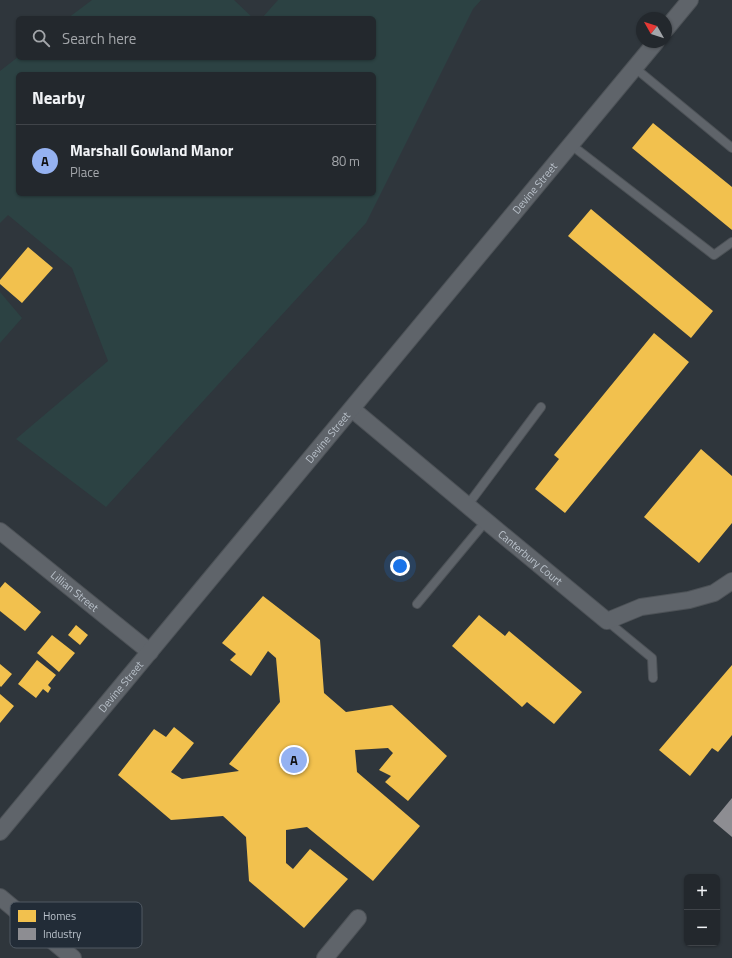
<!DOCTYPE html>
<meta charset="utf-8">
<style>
:root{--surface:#23282d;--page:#2f3439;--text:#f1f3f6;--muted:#a3a6aa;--line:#404449;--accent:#95b2f1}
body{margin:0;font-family:"Titillium Web",sans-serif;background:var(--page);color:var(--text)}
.controls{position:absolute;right:12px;bottom:12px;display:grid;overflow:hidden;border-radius:6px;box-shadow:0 1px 3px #0004}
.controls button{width:36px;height:36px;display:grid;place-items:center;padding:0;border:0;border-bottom:1px solid var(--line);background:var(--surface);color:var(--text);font:20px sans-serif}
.compass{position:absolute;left:636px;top:12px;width:36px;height:36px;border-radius:50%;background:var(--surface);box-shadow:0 1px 3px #0004;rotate:309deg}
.you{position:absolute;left:400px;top:566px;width:14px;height:14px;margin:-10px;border:3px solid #fff;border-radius:50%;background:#1a73e8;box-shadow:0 0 0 6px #1a73e833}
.badge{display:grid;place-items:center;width:26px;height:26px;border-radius:50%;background:var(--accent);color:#111;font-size:13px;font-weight:700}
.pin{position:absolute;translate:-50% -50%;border:2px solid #fff;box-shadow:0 1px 4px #0006}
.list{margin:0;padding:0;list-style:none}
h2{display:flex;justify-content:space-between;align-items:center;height:52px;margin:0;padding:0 16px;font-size:17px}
h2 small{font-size:13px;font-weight:400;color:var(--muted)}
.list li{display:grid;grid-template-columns:26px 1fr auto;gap:12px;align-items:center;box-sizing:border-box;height:72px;padding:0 16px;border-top:1px solid var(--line)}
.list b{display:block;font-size:15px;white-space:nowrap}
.list p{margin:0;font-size:13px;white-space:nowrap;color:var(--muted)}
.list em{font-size:13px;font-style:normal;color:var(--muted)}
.icon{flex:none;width:22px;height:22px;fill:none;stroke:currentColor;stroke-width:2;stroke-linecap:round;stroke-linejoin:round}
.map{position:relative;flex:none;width:732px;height:958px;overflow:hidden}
.search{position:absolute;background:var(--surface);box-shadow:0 1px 3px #0004;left:16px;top:16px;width:360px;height:44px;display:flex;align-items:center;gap:10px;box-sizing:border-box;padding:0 14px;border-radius:6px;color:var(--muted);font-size:15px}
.panel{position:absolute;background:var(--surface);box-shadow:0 1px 3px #0004;left:16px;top:72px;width:360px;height:124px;border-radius:6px}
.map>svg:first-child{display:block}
</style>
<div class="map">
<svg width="732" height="958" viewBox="0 0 732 958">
<rect width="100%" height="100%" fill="#2f363c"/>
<path fill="#2c4243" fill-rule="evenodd" d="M92 0H234L253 18H68Z
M278 0H481L473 9 366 223 106 507 16 439 108 361 72 268 8 215 0 223V71L18 57V58H374V18H262ZM18 74H374V194H18Z
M0 292 22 318 0 343Z"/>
<path fill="#f2c14e" d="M653 123 732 187V230L632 148Z
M591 209 713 311 691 338 568 236Z
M28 247 53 268 22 303 0 284V280Z
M654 333 689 362 565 513 535 489 559 459 554 455Z
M701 449 732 476V523L699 563 644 517Z
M5 582 41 612 25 631 0 611V588Z
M263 596 320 640 324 693 346 712 392 705 447 756 408 801 385 782 391 776 379 770 393 753 388 748 355 750 357 772 420 826 373 881 307 827 286 830V863L293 869 310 849 348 879 304 928 249 881 246 837 223 816 171 820 118 775 154 729 166 737 174 727 194 743 171 772 182 779 239 771 229 764 280 702 276 658 268 651 251 676 230 660 236 654 222 643Z
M479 615 505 636 509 631 582 692 554 724 527 702 522 707 452 646Z
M76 625 88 635 80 645 68 635Z
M52 635 75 653 59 672 37 653Z
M37 660 56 675 48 685 51 688 48 693 43 689 36 698 18 684Z
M0 664 12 674 1 687 0 686Z
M732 665V735L718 752 712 748 690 776 659 750Z
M0 694 14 706 0 723Z"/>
<path fill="#8d8d92" d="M732 798V837L713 821Z"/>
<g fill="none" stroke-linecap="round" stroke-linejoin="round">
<g stroke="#4d5257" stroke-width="10">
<path id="service" d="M635 68 732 148
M570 144 714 255 732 242
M467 506 541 407
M417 604 486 521
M607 621 652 658 653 678"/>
</g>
<g stroke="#4d5257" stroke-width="18">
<g id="minor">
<path d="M666 29 690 0"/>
<path id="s1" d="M352 409 486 521 607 621 641 607 689 600 714 593 732 581"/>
<path id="s2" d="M0 531 150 652"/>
<path id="s3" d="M0 832 656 42"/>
<path d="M0 897 73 958"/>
<path d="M325 958 358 918"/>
</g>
</g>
<use href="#service" stroke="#5f646a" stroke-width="8"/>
<use href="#minor" stroke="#5f646a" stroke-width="16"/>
</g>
<g text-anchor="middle" stroke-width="4" stroke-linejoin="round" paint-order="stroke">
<g font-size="11" fill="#bac2cb" stroke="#222c37">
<text dy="4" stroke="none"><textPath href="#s3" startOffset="837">Devine Street</textPath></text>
<text dy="4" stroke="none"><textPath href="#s3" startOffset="513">Devine Street</textPath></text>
<text dy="4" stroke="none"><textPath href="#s1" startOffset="232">Canterbury Court</textPath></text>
<text dy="4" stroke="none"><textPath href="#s2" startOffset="96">Lillian Street</textPath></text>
<text dy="4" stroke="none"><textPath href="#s3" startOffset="189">Devine Street</textPath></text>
</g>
</g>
<rect x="10" y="902" width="132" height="46" rx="6" fill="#222c37" stroke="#505963" stroke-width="1"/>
<rect x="18" y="910" width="18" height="12" fill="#f2c14e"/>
<rect x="18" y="928" width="18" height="12" fill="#8d8d92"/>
<g font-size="11" fill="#bac2cb">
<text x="43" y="920">Homes</text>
<text x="43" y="938">Industry</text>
</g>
</svg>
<div class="controls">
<button>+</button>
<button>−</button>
</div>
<svg class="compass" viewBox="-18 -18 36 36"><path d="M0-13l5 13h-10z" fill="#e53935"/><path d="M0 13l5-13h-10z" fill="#a3a6aa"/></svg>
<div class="you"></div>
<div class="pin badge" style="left:294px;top:760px">A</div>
<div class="search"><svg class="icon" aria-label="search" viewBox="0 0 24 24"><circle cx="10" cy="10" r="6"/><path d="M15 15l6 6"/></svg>Search here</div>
<section class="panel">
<h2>Nearby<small></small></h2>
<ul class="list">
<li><span class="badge">A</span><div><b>Marshall Gowland Manor</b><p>Place</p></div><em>80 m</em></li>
</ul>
</section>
</div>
